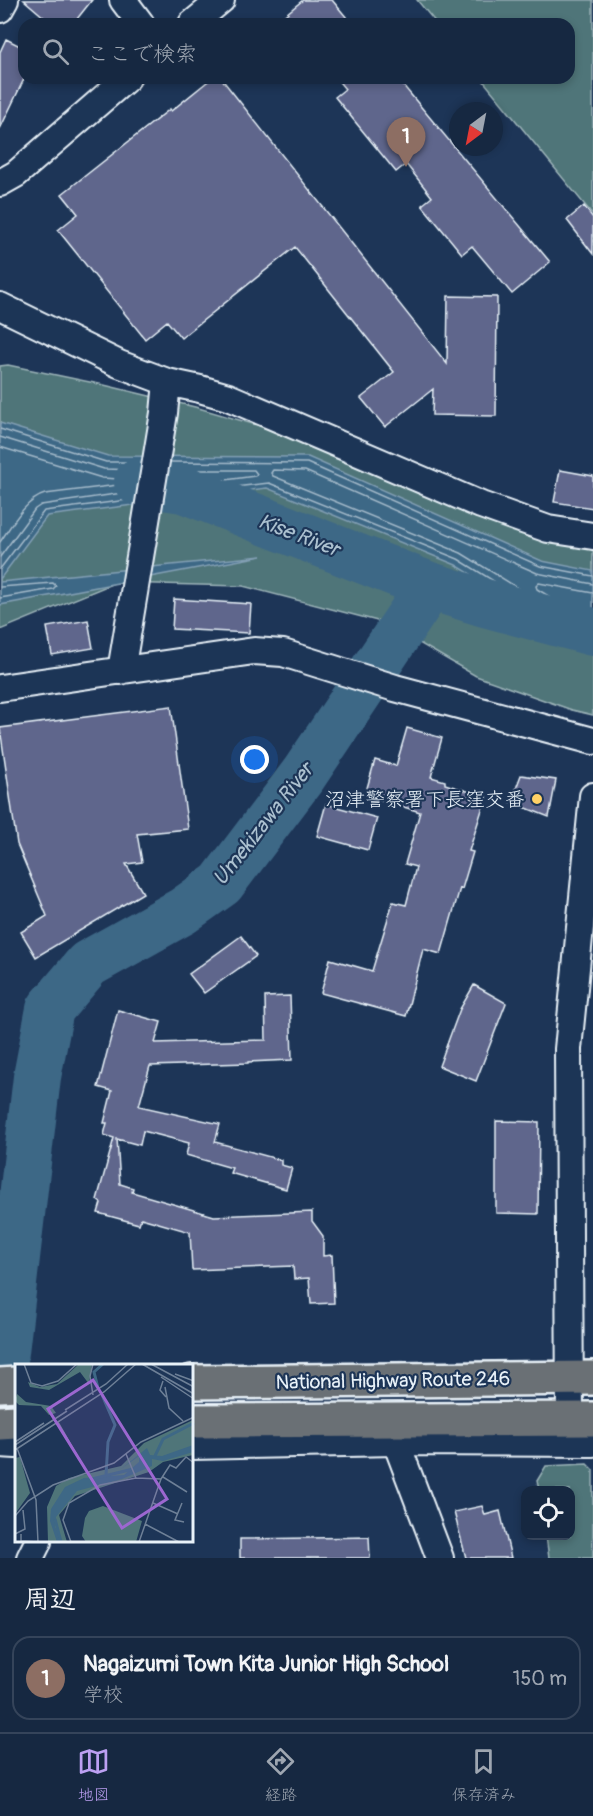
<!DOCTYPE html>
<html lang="ja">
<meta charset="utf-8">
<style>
:root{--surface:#162841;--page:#23344c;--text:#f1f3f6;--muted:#9ea6b1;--line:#35445a;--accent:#bca0f2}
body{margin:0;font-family:Pangolin,"Klee One",sans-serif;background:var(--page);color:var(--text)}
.controls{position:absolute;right:18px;bottom:18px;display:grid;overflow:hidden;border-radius:12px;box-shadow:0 3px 9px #0003}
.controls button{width:54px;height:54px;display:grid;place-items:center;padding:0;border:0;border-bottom:2px solid var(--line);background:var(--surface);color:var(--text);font:30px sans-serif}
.compass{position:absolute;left:449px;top:102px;width:54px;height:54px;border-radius:50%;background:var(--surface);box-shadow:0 3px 9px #0003;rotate:212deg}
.you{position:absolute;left:255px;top:760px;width:21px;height:21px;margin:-15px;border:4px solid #fff;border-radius:50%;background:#1a73e8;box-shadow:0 0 0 9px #1a73e833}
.badge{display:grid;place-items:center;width:39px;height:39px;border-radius:50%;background:var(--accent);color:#fff;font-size:20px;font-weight:700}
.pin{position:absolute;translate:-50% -50px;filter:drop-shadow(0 2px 3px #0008)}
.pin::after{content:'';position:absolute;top:32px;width:21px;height:18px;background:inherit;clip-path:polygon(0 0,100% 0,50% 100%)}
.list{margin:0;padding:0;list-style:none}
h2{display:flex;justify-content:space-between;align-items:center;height:78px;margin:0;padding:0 24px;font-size:26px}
h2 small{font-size:20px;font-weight:400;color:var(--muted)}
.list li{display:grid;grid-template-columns:39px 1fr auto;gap:18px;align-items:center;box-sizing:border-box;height:84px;margin:0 12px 12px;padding:0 12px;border:2px solid var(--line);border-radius:18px}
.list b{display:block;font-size:22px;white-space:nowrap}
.list p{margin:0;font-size:20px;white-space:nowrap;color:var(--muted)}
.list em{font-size:20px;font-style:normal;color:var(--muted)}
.icon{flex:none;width:33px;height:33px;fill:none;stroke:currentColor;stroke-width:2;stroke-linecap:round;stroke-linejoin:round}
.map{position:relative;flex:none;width:593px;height:1558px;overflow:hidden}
.search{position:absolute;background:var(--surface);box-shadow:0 3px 9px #0003;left:18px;right:18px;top:18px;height:66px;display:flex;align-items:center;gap:15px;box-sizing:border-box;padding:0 21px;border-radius:18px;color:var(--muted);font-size:22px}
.sheet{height:174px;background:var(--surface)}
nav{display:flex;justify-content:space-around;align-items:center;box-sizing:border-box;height:84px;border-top:2px solid var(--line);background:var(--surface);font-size:16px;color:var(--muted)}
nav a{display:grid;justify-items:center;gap:3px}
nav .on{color:var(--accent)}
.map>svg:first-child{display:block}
</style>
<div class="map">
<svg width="593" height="1558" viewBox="0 0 593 1558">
<rect width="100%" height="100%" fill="#1d3557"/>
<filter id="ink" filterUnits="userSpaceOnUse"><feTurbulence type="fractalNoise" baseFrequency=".0167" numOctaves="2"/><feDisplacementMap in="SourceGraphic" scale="12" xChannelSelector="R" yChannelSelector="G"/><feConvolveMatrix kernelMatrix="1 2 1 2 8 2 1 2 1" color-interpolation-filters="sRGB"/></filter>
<g filter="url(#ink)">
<path fill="#4f7579" stroke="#9cb3b8" stroke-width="1.5" d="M417 0H593V215L481 78H569V24H437Z
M8 365 104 385 195 407 376 460 593 542V715L572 710 476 676 385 623 243 586 114 583 0 630V366Z
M587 1464 593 1470V1558H549L546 1536H570V1490H539L537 1481 546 1466Z"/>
<path fill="#3e6886" stroke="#829fb4" stroke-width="1.5" d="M0 423 108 456 308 457 542 561 593 571V649L456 565 267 488 47 516 0 579Z
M262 556 0 605V582Z"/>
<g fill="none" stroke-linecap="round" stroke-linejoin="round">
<path stroke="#a4baca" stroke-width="1.5" d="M0 429 106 462H141
M0 437 104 469 140 470
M0 447 102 478 119 479 121 482 118 485 45 494C26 499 11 526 0 542
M170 462 307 463 540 566 593 576
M166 488 255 476 257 474 254 470H169
M165 495 269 483 458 559 593 642
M0 557 35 509 41 505 136 491
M0 569 44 511 135 499
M593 584 537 573 305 471 273 470 271 473 273 476 461 553 593 634
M0 587 53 583 56 586 53 589 0 598
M593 593 539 583 536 586 537 589 593 623"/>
<path stroke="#3e6886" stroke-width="48" d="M138 482 183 489 430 586 485 603 593 632
M3 1369 37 1077 50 1009 88 964 183 911 221 884 304 774 430 586"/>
</g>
<path fill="#5f668c" stroke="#e8f1f8" stroke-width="1.5" d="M24 0H92L73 24H52Z
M303 0H332L352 24H274Z
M6 39 24 48V79L0 129V52Z
M212 78H221L447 364 448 296 497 297 496 416 432 415 433 389 385 427 361 398 394 372 295 247 181 338 167 321 145 339 58 230 78 214 62 194 170 109 171 111Z
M336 78H397L550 262 512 294 472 246 462 254 422 205 432 197 406 164 396 172 335 97 345 89Z
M584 206 593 218V254L567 220Z
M560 470 593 476V508L554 502Z
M174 599 251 604 249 633 172 629Z
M88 620 93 648 52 655 47 627Z
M171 706 188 829 137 834 142 862 126 864 143 893 36 957 21 932 47 916 17 844 0 728Z
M407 728 442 738 431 777 445 781V784L486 797 469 851 473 852 462 889 460 888 441 954 423 949 406 1016 321 993 330 959 372 971 393 902 406 905 416 867 405 864 420 812 365 795 375 760 396 766Z
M521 775 556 780 549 817 511 802Z
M326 804 377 818 368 850 317 836Z
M241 936 256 956 204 993 189 974Z
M474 985 506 1003 476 1081 439 1066 460 1009Z
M290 996 292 1060 248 1062V1063L150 1066 139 1106 220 1124 215 1142 281 1160V1165L292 1168 286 1189 230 1173 232 1168 186 1155 189 1143 143 1131 140 1145 117 1139 120 1184 133 1188 132 1192 214 1216 312 1212V1221L323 1236V1256L332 1255 334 1303 311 1304 309 1278 294 1279 293 1266 192 1270 190 1232 141 1218 139 1224 98 1213 101 1203 97 1200 114 1138 104 1135 107 1123H104L112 1091 98 1087 118 1010 161 1022 155 1043 266 1040 265 997Z
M496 1121 539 1122 538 1214 496 1213Z
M482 1506 485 1515 500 1511 511 1558H466L454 1512Z
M369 1537 370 1558H240V1539Z"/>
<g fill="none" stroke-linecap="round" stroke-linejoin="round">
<g stroke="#e8f1f8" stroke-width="30">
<path id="minor" d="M123 0 141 24
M0 9 5 0
M192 24 221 0
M0 183 16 174 127 78
M0 306 119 364 167 382 164 413 121 671
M167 382 200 389 228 397 481 505 548 529 593 536
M0 688 254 651 283 653 395 688 593 741
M570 1419 568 1049 593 796
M396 1442 440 1558
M0 1444 16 1445
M192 1446 396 1442 593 1443
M30 1558 38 1542"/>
</g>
<g stroke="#e8f1f8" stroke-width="38">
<path id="highway" d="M192 1382 593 1378
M0 1385 16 1384
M192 1421 593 1419
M0 1423 16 1422"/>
</g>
<use href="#minor" stroke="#1d3557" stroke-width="26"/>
<use href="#highway" stroke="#6a7074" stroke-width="33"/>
</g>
</g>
<circle fill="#ffd166" stroke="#1d3557" stroke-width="2" cx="537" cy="799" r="6"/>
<g text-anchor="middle" stroke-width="4.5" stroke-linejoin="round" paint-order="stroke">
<g font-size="20" fill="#e8f1f8" stroke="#1d3557" text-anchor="end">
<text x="525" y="806">沼津警察署下長窪交番</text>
</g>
<g font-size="20" fill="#e8f1f8" stroke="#1d3557">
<text transform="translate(393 1380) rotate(-1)" y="7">National Highway Route 246</text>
</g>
<g font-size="21" font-style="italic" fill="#acc1d0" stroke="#1d3557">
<text transform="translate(299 535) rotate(21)" y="7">Kise River</text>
<text transform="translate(263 824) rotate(-52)" y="7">Umekizawa River</text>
</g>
</g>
<g transform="translate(15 1364)">
<rect width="178" height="178" fill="#1d3557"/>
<path d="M64 0H77L74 20 65 8 34 26 15 23 13 18 25 23 42 20ZM2 30 11 38 36 42 41 49 34 51 26 42 4 41 0 37ZM178 56V91L148 98 134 108 60 132 44 151 52 178H33L32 143 41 122 54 114 106 102 129 79ZM5 93 15 129 0 150V94ZM88 142 127 157 121 178H71L67 172 70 154 74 147Z" fill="#4f7579"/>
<path d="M178 81V88L148 97 137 95V102L107 115 62 127 41 153 40 163 48 178H42L35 157 36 145 50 123 69 114 109 111 124 98V92L106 105 132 84 135 91 147 92Z" fill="#3e6886"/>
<path fill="none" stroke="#3e6886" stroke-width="3" d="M83 24 79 8 88 0M87 31 100 61 93 78 91 111M140 92 148 75 179 59M77 115 118 105M40 155 46 178"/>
<path fill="none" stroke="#6e8097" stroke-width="1.5" d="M9 0 16 19 27 22 43 17 62 0M127 0 179 30M136 0 179 23M160 10 179 17M146 13 179 35M148 17 145 26 151 33M150 23 154 44 168 57M78 31 75 12 78 0M50 46 91 20 113 0M43 58 71 107M0 78 29 59M0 81 52 47M2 84 21 136 23 178M0 86 89 28 121 0M111 90 121 114 146 115 124 178M148 113 172 128M146 115 155 101 161 104 171 93 179 99M138 139 163 150M167 139 160 156 169 158M0 152 13 137 38 121 99 99 126 78 179 53M130 160 164 178M0 170 10 165 8 146M6 170V177L23 178M56 178 48 156 54 139 85 121 121 114"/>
<path fill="#9c67d0" fill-opacity="0.15" stroke="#9c67d0" stroke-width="3" d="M78 16 152 135 107 164 33 45Z"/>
<rect width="178" height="178" fill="none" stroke="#e8f1f8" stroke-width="3"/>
</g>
</svg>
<div class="controls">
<button><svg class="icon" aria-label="locate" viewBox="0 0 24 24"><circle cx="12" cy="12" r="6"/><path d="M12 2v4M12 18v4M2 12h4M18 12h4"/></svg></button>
</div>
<svg class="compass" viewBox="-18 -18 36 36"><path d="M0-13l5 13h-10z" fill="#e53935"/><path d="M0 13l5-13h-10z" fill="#9ea6b1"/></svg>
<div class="you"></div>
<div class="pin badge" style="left:406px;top:167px;background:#8d6e63">1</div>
<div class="search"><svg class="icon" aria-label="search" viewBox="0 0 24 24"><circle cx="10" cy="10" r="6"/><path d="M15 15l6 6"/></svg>ここで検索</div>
</div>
<section class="sheet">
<h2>周辺<small></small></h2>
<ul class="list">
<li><span class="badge" style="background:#8d6e63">1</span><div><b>Nagaizumi Town Kita Junior High School</b><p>学校</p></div><em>150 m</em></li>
</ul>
</section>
<nav>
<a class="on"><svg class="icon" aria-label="map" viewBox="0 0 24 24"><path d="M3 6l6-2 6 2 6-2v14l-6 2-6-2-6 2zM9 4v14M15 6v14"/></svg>地図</a>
<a><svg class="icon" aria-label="directions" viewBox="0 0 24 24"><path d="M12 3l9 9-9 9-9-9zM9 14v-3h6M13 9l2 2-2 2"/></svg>経路</a>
<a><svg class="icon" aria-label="saved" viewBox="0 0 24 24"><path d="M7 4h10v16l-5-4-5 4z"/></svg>保存済み</a>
</nav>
